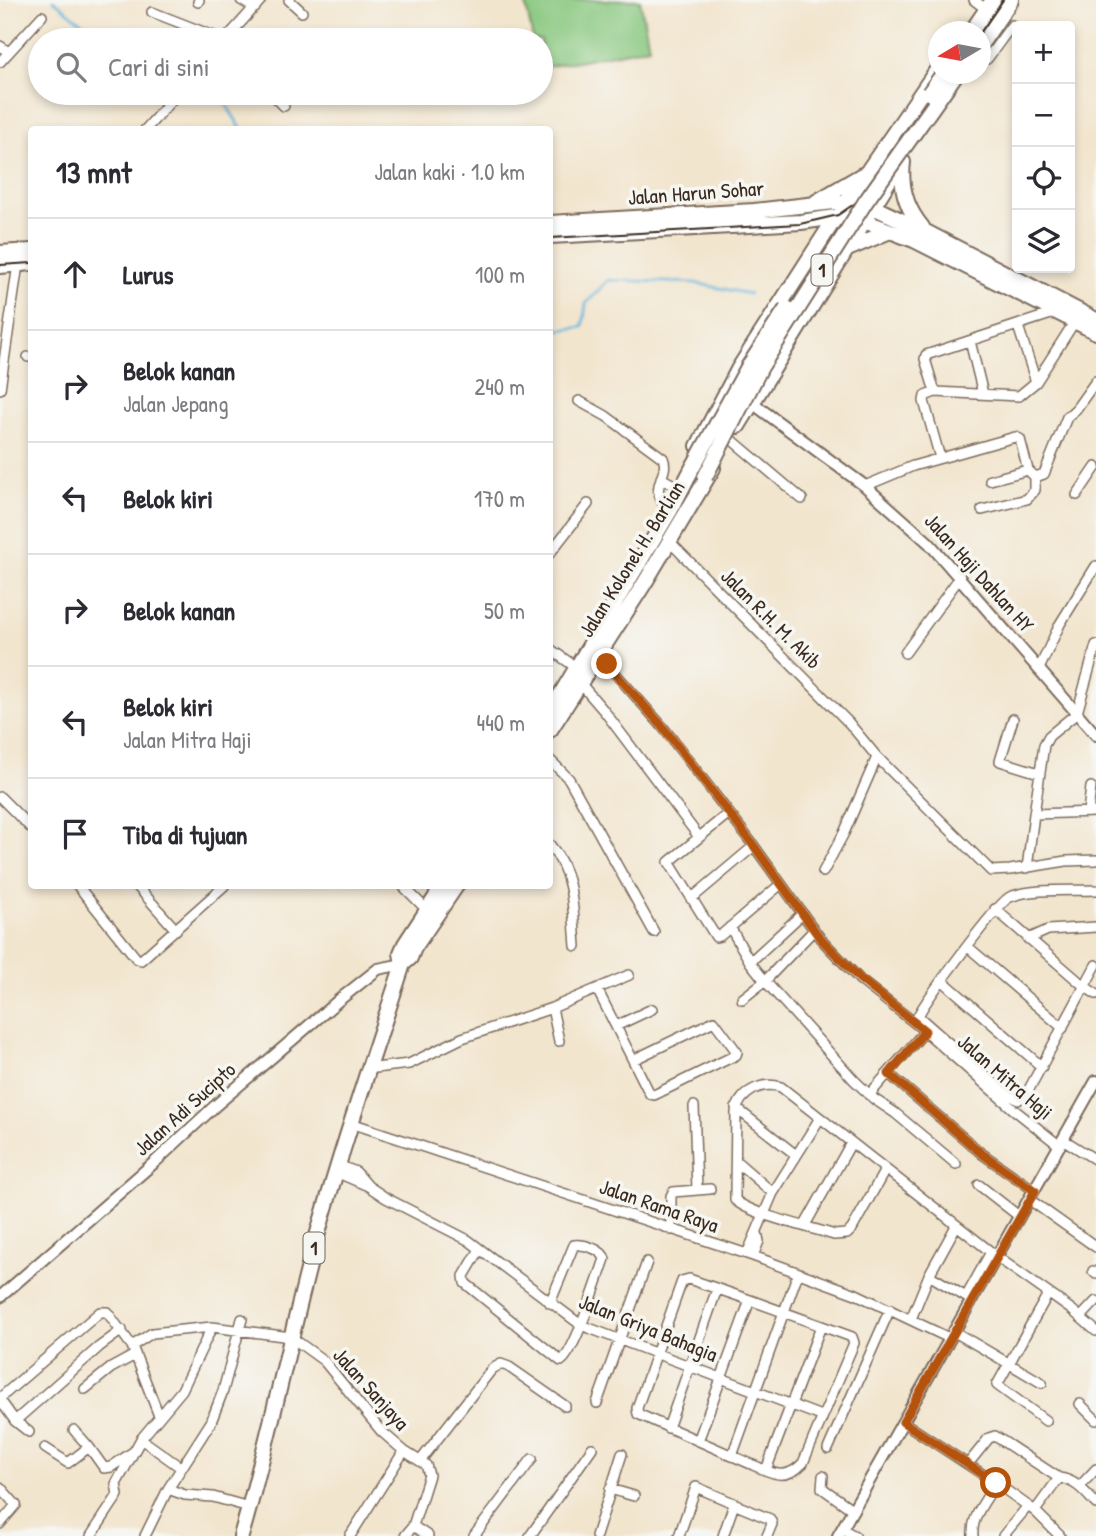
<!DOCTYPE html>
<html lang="id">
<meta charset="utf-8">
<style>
:root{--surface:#fff;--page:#f2f2f3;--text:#2b2b33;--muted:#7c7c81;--line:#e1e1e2}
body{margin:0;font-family:"Patrick Hand",sans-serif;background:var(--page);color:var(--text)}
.controls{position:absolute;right:21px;top:21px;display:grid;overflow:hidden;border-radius:7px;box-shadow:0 4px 10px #0003}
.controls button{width:63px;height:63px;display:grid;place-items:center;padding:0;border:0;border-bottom:2px solid var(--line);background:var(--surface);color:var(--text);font:35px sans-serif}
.compass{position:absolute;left:928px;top:21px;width:63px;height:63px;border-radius:50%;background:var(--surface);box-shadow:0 4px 10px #0003;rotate:260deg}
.stop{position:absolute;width:21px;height:21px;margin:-16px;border:5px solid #b45309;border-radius:50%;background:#fff}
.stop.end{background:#b45309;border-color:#fff;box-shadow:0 2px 7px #0008}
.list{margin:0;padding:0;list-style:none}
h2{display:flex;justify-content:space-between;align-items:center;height:91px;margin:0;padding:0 28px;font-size:30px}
h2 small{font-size:23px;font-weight:400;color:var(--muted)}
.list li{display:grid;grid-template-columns:46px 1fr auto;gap:21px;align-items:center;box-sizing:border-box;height:112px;padding:0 28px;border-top:2px solid var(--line)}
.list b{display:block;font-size:26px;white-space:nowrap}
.list p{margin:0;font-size:23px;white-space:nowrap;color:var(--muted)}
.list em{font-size:23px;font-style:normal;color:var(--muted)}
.icon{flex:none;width:38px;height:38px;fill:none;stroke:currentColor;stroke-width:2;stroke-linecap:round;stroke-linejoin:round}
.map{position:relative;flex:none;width:1096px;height:1536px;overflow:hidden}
.search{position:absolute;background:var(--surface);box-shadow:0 4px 10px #0003;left:28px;top:28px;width:525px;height:77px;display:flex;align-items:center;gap:18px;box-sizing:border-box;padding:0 24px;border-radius:38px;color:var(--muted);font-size:26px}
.panel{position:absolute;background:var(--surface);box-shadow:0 4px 10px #0003;left:28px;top:126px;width:525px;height:763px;border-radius:7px}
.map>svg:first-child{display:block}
</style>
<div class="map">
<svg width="1096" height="1536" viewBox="0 0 1096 1536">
<rect width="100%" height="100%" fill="#f6f6f2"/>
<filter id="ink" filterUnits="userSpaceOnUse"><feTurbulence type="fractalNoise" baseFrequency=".0143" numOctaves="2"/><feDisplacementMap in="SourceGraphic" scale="14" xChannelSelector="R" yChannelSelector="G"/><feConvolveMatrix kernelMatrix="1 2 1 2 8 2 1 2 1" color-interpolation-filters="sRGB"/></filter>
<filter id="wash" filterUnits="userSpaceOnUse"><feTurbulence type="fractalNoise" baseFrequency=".00686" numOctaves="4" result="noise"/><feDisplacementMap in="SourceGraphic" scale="28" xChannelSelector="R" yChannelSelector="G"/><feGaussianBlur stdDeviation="1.57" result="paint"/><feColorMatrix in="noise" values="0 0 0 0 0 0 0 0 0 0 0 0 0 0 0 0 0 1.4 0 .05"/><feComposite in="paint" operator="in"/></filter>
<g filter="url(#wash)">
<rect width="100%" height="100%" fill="#f2e5ce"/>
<path fill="#87c77e" stroke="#61784e" stroke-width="2" d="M525 0H640L649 47 541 68V40H533Z"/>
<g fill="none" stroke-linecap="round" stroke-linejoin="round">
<path stroke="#62b6de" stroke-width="2.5" d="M53 0 105 40
M219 93 242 130
M550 331 583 327 586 304 608 280 695 283 749 294"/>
</g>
</g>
<g filter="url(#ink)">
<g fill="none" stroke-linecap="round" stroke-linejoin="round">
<g stroke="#7b6b5c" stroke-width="12">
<path id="minor" d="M241 0 255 8
M289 0 302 12
M974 0 987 10
M198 2 199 0
M152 12 224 40
M225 40 261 0
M0 46 9 52
M987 59 1012 25
M0 62 42 16
M271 93 284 106
M145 130 178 93
M1018 326 1036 382
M970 341 983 394
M28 357H32
M0 389 18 264
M935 392 925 359 926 355 1057 312
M579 401 606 416 663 458C671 477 644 486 670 511
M731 439 802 499
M940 458 924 401 925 396 935 392 1019 396 1036 382 1075 321
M661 478 681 489
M990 480 1028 470
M865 486 913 466 1015 437 1020 439 1028 470 1035 477 1044 474 1067 417 1076 409 1096 381
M1077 495 1096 467
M982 510 1027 499 1035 490V477
M669 541 849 723 877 757 844 833 823 872
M550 553 588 504
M1096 645 1077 713 1049 736 1044 745 1034 814 1096 812
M550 649 577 668
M905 653 960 577
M598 654 662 726 754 846 820 938 860 980 925 1031 1012 1108 1060 1146
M1039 669 1060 624 1096 566
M580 683 605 712 699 837
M1013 719 1000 761 1039 773
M877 757 991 871 1010 870 1066 861 1096 860
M550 760 569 779 654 932
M0 797 32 829
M1088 812 1091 787
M729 813 669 862 716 937 720 936 781 884
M550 845C574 873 573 911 576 946
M1027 868 1034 814
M78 886 136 958 141 960 224 886
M137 886 176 930
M403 886 429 912
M1096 890C1072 891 1032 888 1010 897 998 902 925 1001 918 1016L1003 1091 1018 1100 1027 1093 1096 965
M691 899 754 846
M995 909 1084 986 1096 994
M730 927 750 962 765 981 854 1080 874 1099 895 1113 956 1164
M1028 939 1048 930 1096 927
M968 947 1063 1028
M750 962 802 914
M943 981 1042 1067
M597 989 650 1094 654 1095 736 1055 737 1052 714 1021 633 1060
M742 999 765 981 814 930
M552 1008 559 1041
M616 1026 652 1009
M367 1069 409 1064 462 1038 552 1008 629 975
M889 1074 981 1153 1035 1191
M869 1095 925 1031
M694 1106 697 1190
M736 1108 796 1155
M351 1123 753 1256 856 1294 949 1338
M1064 1140 1096 1160
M736 1161 773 1193
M338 1165 356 1172 368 1186 386 1198 468 1240 581 1325 821 1416
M885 1170 852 1229 847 1234 834 1235C811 1227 751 1215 735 1200V1194L736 1112C740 1092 762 1081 781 1087L991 1252 966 1297 929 1275
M336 1172 366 1185
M979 1185 1020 1217
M1030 1200 1096 1247
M805 1225 851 1143
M671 1230V1196L673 1192 710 1189
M480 1249 464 1276 465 1283 561 1361C575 1353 598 1278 605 1259 602 1249 584 1244 574 1245L550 1303
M747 1254 773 1193 820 1118
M753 1256 759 1241 757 1233
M997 1257 1072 1310 1096 1331
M1093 1271 1096 1274
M1081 1317 1096 1301
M911 1319 929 1275 956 1226
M953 1331 1042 1383
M132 1346 159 1416
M85 1389 111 1368 135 1355
M0 1398 100 1312H107L132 1346 152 1333 212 1327 291 1337 324 1361 381 1431 404 1451 426 1465 429 1475 413 1526 428 1536
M0 1400 15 1421 29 1432
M597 1403 647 1262
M1080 1404 1096 1420
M15 1421 99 1347 122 1330
M1046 1421 997 1385 1048 1294
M903 1422 996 1483C987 1499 971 1516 973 1536
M668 1428 717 1289
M74 1430 89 1447
M141 1439 182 1390 212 1327
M698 1441 750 1300 689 1279 682 1281 637 1408 638 1414 753 1465C773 1473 785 1482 803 1463L854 1343 852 1337 750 1300
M45 1448 68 1463 89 1447 104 1468 111 1467 133 1452
M828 1449 890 1309
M732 1456 798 1273
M421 1460 492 1369 501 1364 509 1367 565 1406
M968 1464 989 1438 995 1436 1059 1478C1076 1480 1085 1492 1096 1504
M766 1470 821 1326
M823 1476 822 1488 853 1510
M996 1483 1028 1506 1003 1536
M1080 1486 1096 1469
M0 1487 16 1505 0 1524
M168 1489 185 1495 213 1497 249 1507
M610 1489 634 1496
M1028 1506 1035 1511 1059 1478
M1035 1511 1060 1536
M842 1529 855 1536
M91 1536 118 1495 116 1484 141 1439 180 1467
M145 1536 168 1489 211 1422 223 1391 242 1319
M350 1536 404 1451
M405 1536 413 1526
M474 1536 532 1459
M530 1536 592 1448
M596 1536 622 1454
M679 1536 696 1487 738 1505
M723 1536 733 1507 736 1505 770 1519 772 1524 767 1536"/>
</g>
<g stroke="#7b6b5c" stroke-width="14">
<path id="tertiary" d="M751 402 865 486 929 543 1096 735
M0 1297 156 1161 215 1106 339 1000 378 969 403 964
M838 1536 1096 1081"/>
</g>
<g stroke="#7b6b5c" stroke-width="18">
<path id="trunk" d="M971 32 993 0
M981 44 1011 0
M903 162C900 186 906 208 922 227
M816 202 862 175
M846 203 939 67
M550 223 754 211 834 202 873 207 924 231 1096 320
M550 236 801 222 836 217 864 221 914 240 1096 332
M850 248 890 231
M0 253 32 251
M0 266 32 263
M738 426 898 166
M698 446 739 368 836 217 841 214
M553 707 670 511 693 467
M550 730 644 584 713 468
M403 964 401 953 405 944 443 886
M241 1536C268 1444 287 1351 311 1258 338 1159 371 1062 403 964L410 958 414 948 456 886"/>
</g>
<use href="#minor" stroke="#fff" stroke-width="9"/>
<use href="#tertiary" stroke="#fff" stroke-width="10"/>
<use href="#trunk" stroke="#fff" stroke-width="14"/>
<path stroke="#3b2a1e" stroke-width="2" d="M981 32 1003 0
M550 238 800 224 838 215 867 195 951 74
M0 265 32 263"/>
<g stroke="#7b6b5c" stroke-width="18" stroke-linecap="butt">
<path id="trunk-bridge" d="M929 93 943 74
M693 467 748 367 787 308
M705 477 761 367 866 201 956 74"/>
</g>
<use href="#trunk-bridge" stroke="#fff" stroke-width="14"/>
</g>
</g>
<g fill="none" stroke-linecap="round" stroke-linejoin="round" filter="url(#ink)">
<path stroke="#b45309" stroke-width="9" d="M607 664 662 726 754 846 820 938 860 979 925 1031 889 1074 981 1153 1035 1191 903 1422 996 1483"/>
</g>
<g text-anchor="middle" stroke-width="7" stroke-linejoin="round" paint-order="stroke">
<g fill="#f6f6f2" stroke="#73675e" stroke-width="2">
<rect x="811.5" y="254.5" width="21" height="31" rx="5"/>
<rect x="303.5" y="1232.5" width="21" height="31" rx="5"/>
</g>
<g font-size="19" font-weight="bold" fill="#3b2a1e">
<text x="822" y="277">1</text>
<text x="314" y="1255">1</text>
</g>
<g font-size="21" fill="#3b2a1e" stroke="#f6f6f2">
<text transform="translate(696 193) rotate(-4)" y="7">Jalan Harun Sohar</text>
<text transform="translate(632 559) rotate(-58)" y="7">Jalan Kolonel H. Barlian</text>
<text transform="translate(979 573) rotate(48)" y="7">Jalan Haji Dahlan HY</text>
<text transform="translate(771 619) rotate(45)" y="7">Jalan R.H. M. Akib</text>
<text transform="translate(1005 1077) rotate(41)" y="7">Jalan Mitra Haji</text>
<text transform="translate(185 1109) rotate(-42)" y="7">Jalan Adi Sucipto</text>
<text transform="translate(659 1206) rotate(19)" y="7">Jalan Rama Raya</text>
<text transform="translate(648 1328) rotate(22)" y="7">Jalan Griya Bahagia</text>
<text transform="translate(371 1389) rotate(48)" y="7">Jalan Sanjaya</text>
</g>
</g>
</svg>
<div class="controls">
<button>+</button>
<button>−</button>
<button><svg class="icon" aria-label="locate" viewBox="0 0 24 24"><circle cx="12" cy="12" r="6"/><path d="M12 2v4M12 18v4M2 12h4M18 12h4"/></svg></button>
<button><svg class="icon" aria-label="layers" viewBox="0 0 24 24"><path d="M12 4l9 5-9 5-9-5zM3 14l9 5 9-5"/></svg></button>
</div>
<svg class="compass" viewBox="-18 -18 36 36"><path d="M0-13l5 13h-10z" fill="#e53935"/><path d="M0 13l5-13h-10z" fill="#7c7c81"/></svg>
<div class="stop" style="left:996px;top:1483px"></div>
<div class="stop end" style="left:607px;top:664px"></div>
<div class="search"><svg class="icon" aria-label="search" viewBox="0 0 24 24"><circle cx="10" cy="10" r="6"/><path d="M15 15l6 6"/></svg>Cari di sini</div>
<section class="panel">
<h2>13 mnt<small>Jalan kaki · 1.0 km</small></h2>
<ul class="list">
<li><svg class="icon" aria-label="ahead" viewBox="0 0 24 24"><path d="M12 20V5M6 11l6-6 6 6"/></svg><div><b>Lurus</b></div><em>100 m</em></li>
<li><svg class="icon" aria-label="right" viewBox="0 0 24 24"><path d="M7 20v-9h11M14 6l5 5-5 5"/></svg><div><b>Belok kanan</b><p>Jalan Jepang</p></div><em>240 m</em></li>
<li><svg class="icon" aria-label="left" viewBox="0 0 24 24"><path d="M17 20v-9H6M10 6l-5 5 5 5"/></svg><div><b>Belok kiri</b></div><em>170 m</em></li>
<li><svg class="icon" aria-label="right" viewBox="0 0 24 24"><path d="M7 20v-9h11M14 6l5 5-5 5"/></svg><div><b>Belok kanan</b></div><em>50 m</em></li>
<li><svg class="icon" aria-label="left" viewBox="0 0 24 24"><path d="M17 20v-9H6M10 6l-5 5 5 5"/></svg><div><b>Belok kiri</b><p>Jalan Mitra Haji</p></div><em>440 m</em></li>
<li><svg class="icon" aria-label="arrive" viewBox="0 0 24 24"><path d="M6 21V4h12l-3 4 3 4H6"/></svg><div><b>Tiba di tujuan</b></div></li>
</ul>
</section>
</div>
